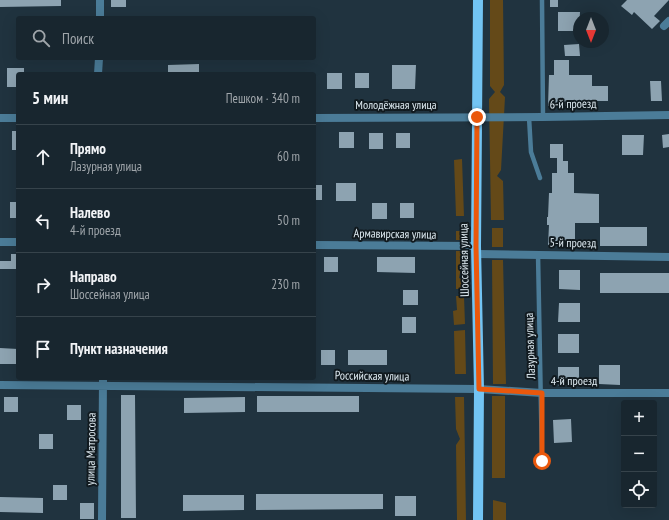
<!DOCTYPE html>
<html lang="ru">
<meta charset="utf-8">
<style>
:root{--surface:#18262f;--page:#212e37;--text:#f1f3f6;--muted:#9fa5aa;--line:#36434b}
body{margin:0;font-family:"PT Sans Narrow",sans-serif;background:var(--page);color:var(--text)}
.controls{position:absolute;right:12px;bottom:12px;display:grid;overflow:hidden;border-radius:4px;box-shadow:0 4px 16px #0002}
.controls button{width:36px;height:36px;display:grid;place-items:center;padding:0;border:0;border-bottom:1px solid var(--line);background:var(--surface);color:var(--text);font:20px sans-serif}
.compass{position:absolute;left:573px;top:12px;width:36px;height:36px;border-radius:50%;background:var(--surface);box-shadow:0 4px 16px #0002;rotate:180deg}
.stop{position:absolute;width:12px;height:12px;margin:-9px;border:3px solid #ea580c;border-radius:50%;background:#fff}
.stop.end{background:#ea580c;border-color:#fff;box-shadow:0 1px 4px #0008}
.list{margin:0;padding:0;list-style:none}
h2{display:flex;justify-content:space-between;align-items:center;height:52px;margin:0;padding:0 16px;font-size:17px}
h2 small{font-size:13px;font-weight:400;color:var(--muted)}
.list li{display:grid;grid-template-columns:26px 1fr auto;gap:12px;align-items:center;box-sizing:border-box;height:64px;padding:0 16px;border-top:1px solid var(--line)}
.list b{display:block;font-size:15px;white-space:nowrap}
.list p{margin:0;font-size:13px;white-space:nowrap;color:var(--muted)}
.list em{font-size:13px;font-style:normal;color:var(--muted)}
.icon{flex:none;width:22px;height:22px;fill:none;stroke:currentColor;stroke-width:2;stroke-linecap:round;stroke-linejoin:round}
.map{position:relative;flex:none;width:669px;height:520px;overflow:hidden}
.search{position:absolute;background:var(--surface);box-shadow:0 4px 16px #0002;left:16px;top:16px;width:300px;height:44px;display:flex;align-items:center;gap:10px;box-sizing:border-box;padding:0 14px;border-radius:4px;color:var(--muted);font-size:15px}
.panel{position:absolute;background:var(--surface);box-shadow:0 4px 16px #0002;left:16px;top:72px;width:300px;height:308px;border-radius:4px}
.map>svg:first-child{display:block}
</style>
<div class="map">
<svg width="669" height="520" viewBox="0 0 669 520">
<rect width="100%" height="100%" fill="#20333f"/>
<path fill="#644918" d="M490 0H503L504 85 500 92 505 97 501 170 497 176 503 181 504 220H491L489 99 495 92 490 86Z
M462 159 464 216H456L454 160Z
M492 228H503V247H492Z
M456 231H461L465 234 464 240H456Z
M456 251H465V270L460 273 459 278 465 281V289H456Z
M492 260H503L506 384H493Z
M456 296H464L465 324 454 325 453 311 457 310Z
M465 330 466 374H455L454 331Z
M492 396H505V478H492Z
M455 397H464L466 520H457L456 445 460 439 456 429Z
M493 500 506 503V520H493Z"/>
<path fill="#8da3b1" d="M0 0H61V6L0 7Z
M111 0H126V7H111Z
M550 0H558V7H550Z
M627 0H669L654 16 660 21 652 29 634 12 632 15 621 6Z
M558 12H580L579 31H558Z
M579 44 580 56H565L564 45Z
M554 60H569V75H592V86H608V101H588V106H548L549 75H554Z
M199 64V74H168V65Z
M392 65H416L415 89H392Z
M7 68H24V74H18V87H7Z
M327 73H342V89H327Z
M355 73H369V88H355Z
M650 81H661L662 101H651Z
M12 131H18V150H12Z
M339 132H354V148H339Z
M369 133H383V149H369Z
M396 133H410V148H396Z
M669 134V147L663 148 662 135Z
M622 135H644L643 155H622Z
M550 144H563V161H568V173H574V193L599 194V223H575V245H548L549 225H547V217H548L549 193H552V173H557V158H550Z
M336 183H356V201H336Z
M314 185H322V200H314Z
M10 202H18V218H10Z
M372 203H387V219H372Z
M400 203H414V218H400Z
M600 227H647V246H600Z
M11 254H18V269H0V261H11Z
M324 257H338V272H324Z
M377 257H415V273L377 272Z
M559 270H580V290L559 289Z
M600 273H669V293H600Z
M403 290H418V305H403Z
M559 303H580V322H558Z
M402 317H416V333H402Z
M558 334H579V353H558Z
M0 348 18 349V364H0Z
M321 350H335V365H321Z
M348 350H387V365H348Z
M599 365H620V385L599 384Z
M558 367H579V386H558Z
M121 395H135L136 518H121Z
M257 396H359V412H257Z
M4 397H18V412H4Z
M245 397V412L184 413V398Z
M67 405H81V420H67Z
M571 419 572 442 554 443 553 420Z
M39 434H53V449H39Z
M53 485H67V500H53Z
M256 494H383V509L256 510Z
M183 495H244V510L183 511Z
M395 496H416V516H395Z
M0 497 43 498V513L0 512Z
M80 503H94V519H80Z"/>
<g fill="none" stroke-linecap="round" stroke-linejoin="round">
<path stroke="#4b7c98" stroke-width="4.5" d="M542 0 543 117
M529 117 531 152 540 178
M538 254 542 461"/>
<path stroke="#4b7c98" stroke-width="8" d="M100 18V0
M664 26 669 21
M98 74 99 58
M0 118H18
M314 118 543 117 669 115
M0 242H18
M314 245 476 246
M477 254 669 257
M0 385 479 389 542 393H669
M102 520 103 378"/>
<path stroke="#72c4f3" stroke-width="10" d="M478 0 476 246 479 389 478 520"/>
</g>
<g fill="none" stroke-linecap="round" stroke-linejoin="round">
<path stroke="#ea580c" stroke-width="5" d="M477 117 476 246 479 389 542 393V461"/>
</g>
<g text-anchor="middle" stroke-width="4" stroke-linejoin="round" paint-order="stroke">
<g font-size="12" fill="#dfebf2" stroke="#111a1f">
<text transform="translate(573 104) rotate(-1)" y="4">6-й проезд</text>
<text x="396" y="109">Молодёжная улица</text>
<text transform="translate(395 234) rotate(1)" y="4">Армавирская улица</text>
<text transform="translate(573 243) rotate(1)" y="4">5-й проезд</text>
<text transform="translate(464 260) rotate(-91)" y="4">Шоссейная улица</text>
<text transform="translate(530 346) rotate(-92)" y="4">Лазурная улица</text>
<text transform="translate(372 376) rotate(1)" y="4">Российская улица</text>
<text x="574" y="385">4-й проезд</text>
<text transform="translate(91 449) rotate(-89)" y="4">улица Матросова</text>
</g>
</g>
</svg>
<div class="controls">
<button>+</button>
<button>−</button>
<button><svg class="icon" aria-label="locate" viewBox="0 0 24 24"><circle cx="12" cy="12" r="6"/><path d="M12 2v4M12 18v4M2 12h4M18 12h4"/></svg></button>
</div>
<svg class="compass" viewBox="-18 -18 36 36"><path d="M0-13l5 13h-10z" fill="#e53935"/><path d="M0 13l5-13h-10z" fill="#9fa5aa"/></svg>
<div class="stop" style="left:542px;top:461px"></div>
<div class="stop end" style="left:477px;top:117px"></div>
<div class="search"><svg class="icon" aria-label="search" viewBox="0 0 24 24"><circle cx="10" cy="10" r="6"/><path d="M15 15l6 6"/></svg>Поиск</div>
<section class="panel">
<h2>5 мин<small>Пешком · 340 m</small></h2>
<ul class="list">
<li><svg class="icon" aria-label="ahead" viewBox="0 0 24 24"><path d="M12 20V5M6 11l6-6 6 6"/></svg><div><b>Прямо</b><p>Лазурная улица</p></div><em>60 m</em></li>
<li><svg class="icon" aria-label="left" viewBox="0 0 24 24"><path d="M17 20v-9H6M10 6l-5 5 5 5"/></svg><div><b>Налево</b><p>4-й проезд</p></div><em>50 m</em></li>
<li><svg class="icon" aria-label="right" viewBox="0 0 24 24"><path d="M7 20v-9h11M14 6l5 5-5 5"/></svg><div><b>Направо</b><p>Шоссейная улица</p></div><em>230 m</em></li>
<li><svg class="icon" aria-label="arrive" viewBox="0 0 24 24"><path d="M6 21V4h12l-3 4 3 4H6"/></svg><div><b>Пункт назначения</b></div></li>
</ul>
</section>
</div>
